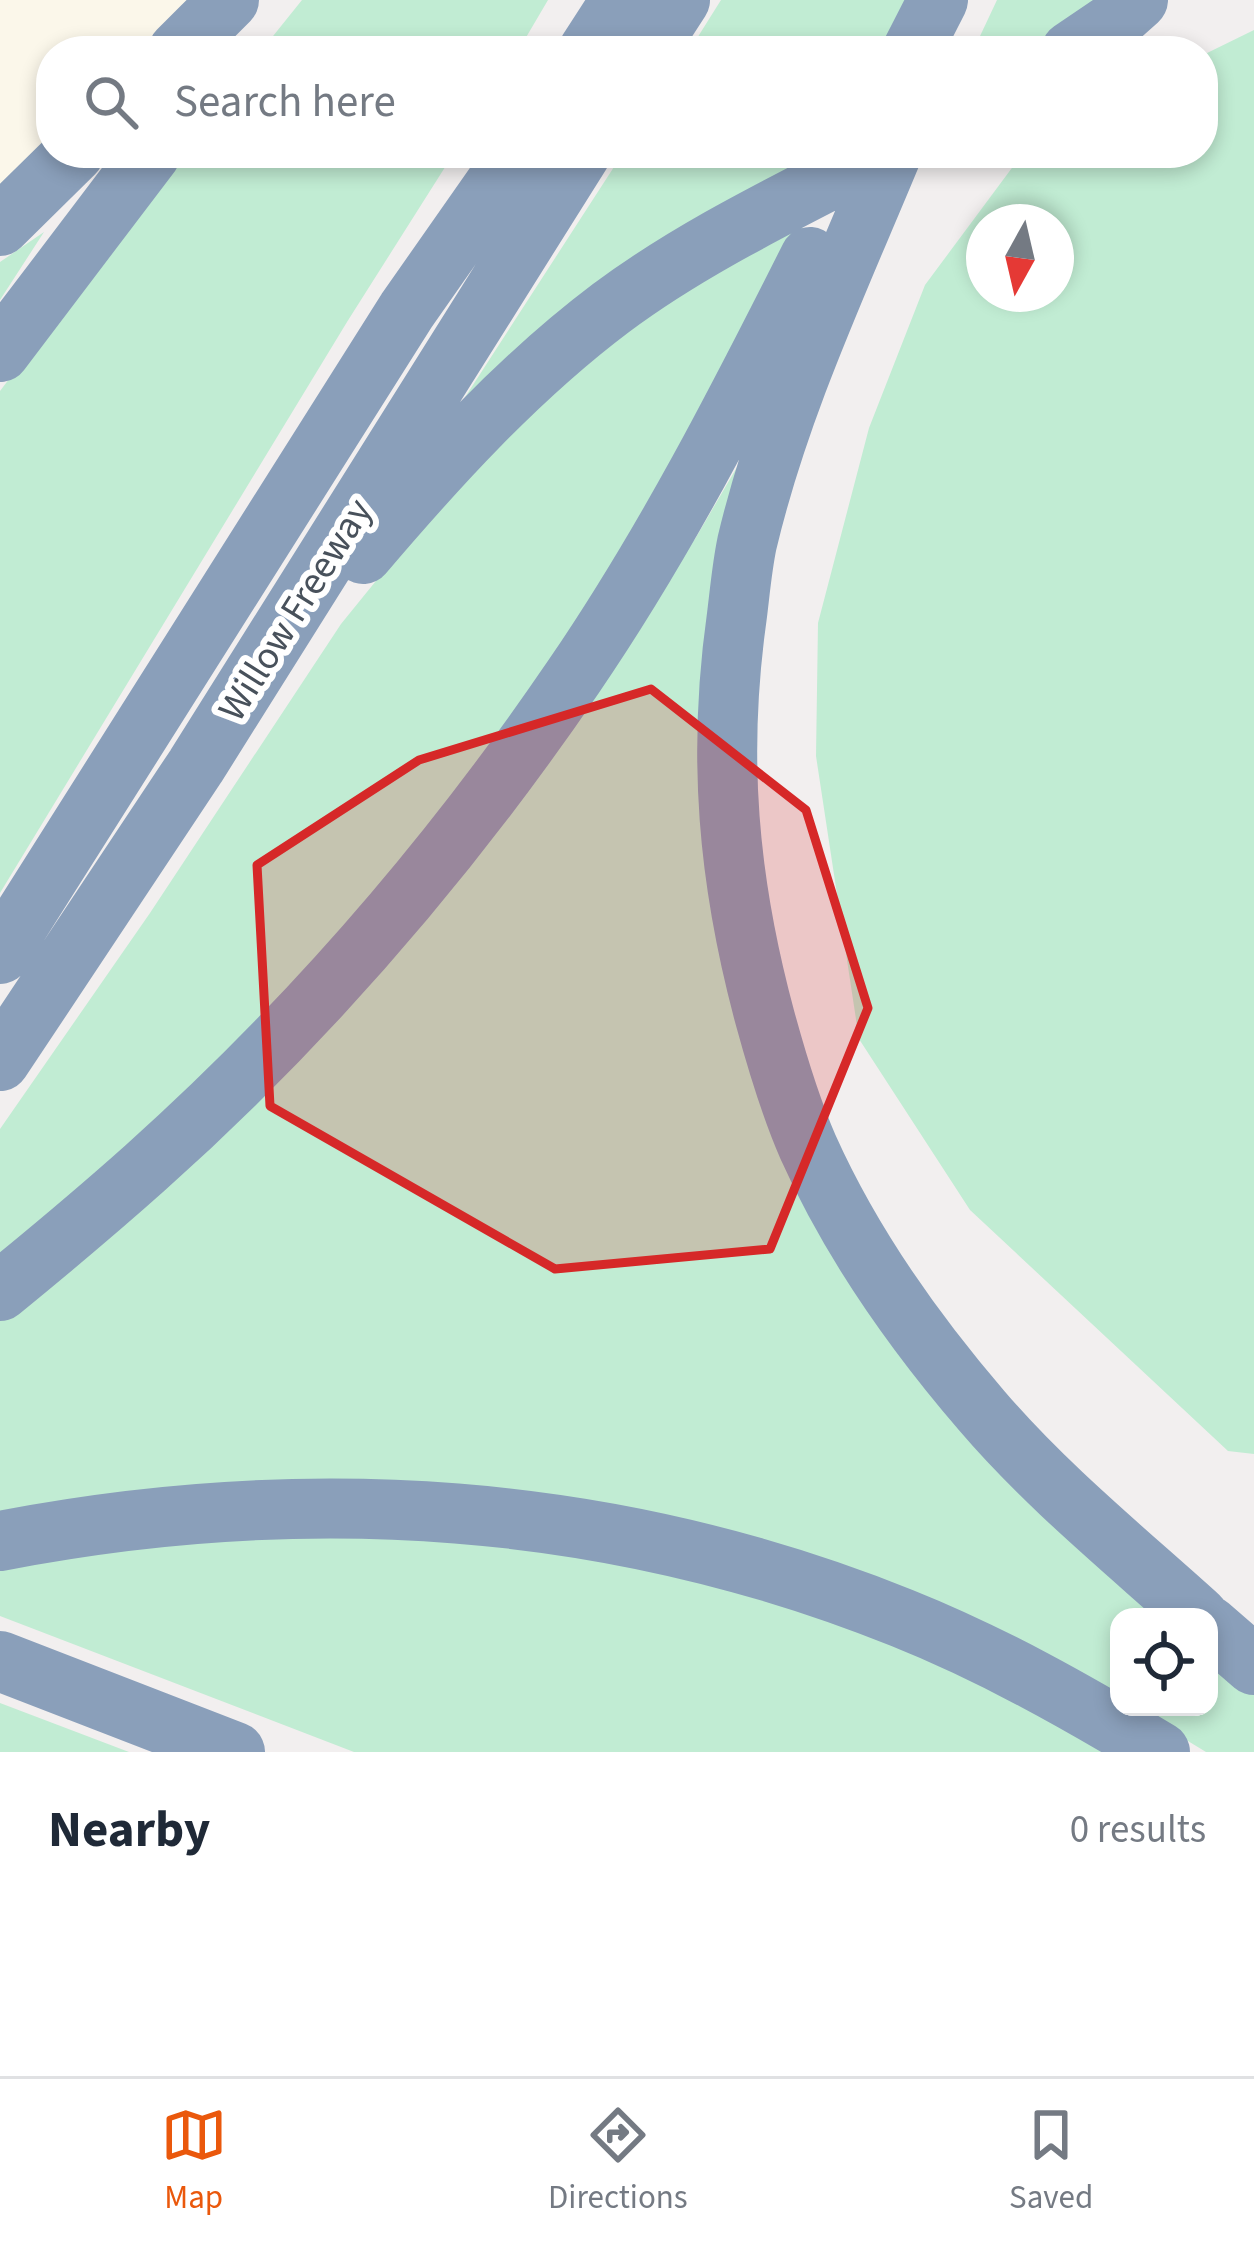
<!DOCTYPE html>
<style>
:root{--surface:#fff;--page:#f2f2f3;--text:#1f2937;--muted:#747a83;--line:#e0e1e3;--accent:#ea580c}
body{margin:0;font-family:"Source Sans 3",sans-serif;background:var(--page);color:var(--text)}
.controls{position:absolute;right:36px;bottom:36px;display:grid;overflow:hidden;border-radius:24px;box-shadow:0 6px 18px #0003}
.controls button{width:108px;height:108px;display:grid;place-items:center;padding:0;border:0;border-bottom:3px solid var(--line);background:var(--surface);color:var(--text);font:60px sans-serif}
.compass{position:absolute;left:966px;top:204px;width:108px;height:108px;border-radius:50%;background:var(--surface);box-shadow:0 6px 18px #0003;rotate:188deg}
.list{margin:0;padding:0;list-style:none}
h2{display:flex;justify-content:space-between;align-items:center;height:156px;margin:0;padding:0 48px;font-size:51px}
h2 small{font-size:39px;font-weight:400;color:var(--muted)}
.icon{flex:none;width:66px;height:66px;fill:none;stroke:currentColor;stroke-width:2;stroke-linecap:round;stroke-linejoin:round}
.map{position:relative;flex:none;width:1254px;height:1752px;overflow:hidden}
.search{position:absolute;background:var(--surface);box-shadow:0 6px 18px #0003;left:36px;right:36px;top:36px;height:132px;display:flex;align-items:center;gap:30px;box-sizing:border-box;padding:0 42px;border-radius:48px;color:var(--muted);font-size:45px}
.sheet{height:324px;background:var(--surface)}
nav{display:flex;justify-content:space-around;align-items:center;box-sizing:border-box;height:168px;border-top:3px solid var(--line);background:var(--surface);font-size:33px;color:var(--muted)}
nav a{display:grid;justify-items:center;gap:6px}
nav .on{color:var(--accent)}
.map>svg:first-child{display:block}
</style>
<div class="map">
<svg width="1254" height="1752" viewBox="0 0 1254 1752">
<rect width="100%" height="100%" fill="#f2efef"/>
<path fill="#fbf7ea" d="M0 0H229L178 51H51V153L0 226Z"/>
<path fill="#c1ecd3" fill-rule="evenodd" d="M302 0H548L518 51H261Z
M721 0H916L892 51H689Z
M997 0H1109L1097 12 1036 51H973Z
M1254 30V1454L1228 1451 970 1210 859 1039 816 756 818 623 869 428 925 285 1023 153H1203V55ZM984 222H1056V294H984Z
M180 153H454L347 322 0 893V391Z
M623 153H844L449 422Z
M803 227 715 403 579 644 253 1041 0 1268V1129L150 913 341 624 427 518 548 397 678 290Z
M44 232 0 300V262Z
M754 438 717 602 783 1146 1166 1617H1119V1699L649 1515 0 1520V1320L695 539Z
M388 1525 774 1589 1128 1752H354L0 1616V1558Z
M1209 1653 1254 1691V1752H1206L1132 1707H1209Z
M0 1703 129 1752H0Z"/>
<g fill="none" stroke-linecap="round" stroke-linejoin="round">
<path stroke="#8a9fba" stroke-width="60" d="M178 51 229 0
M588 51 621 0
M647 51 680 0
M912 51 938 0
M1071 51 1111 24 1138 0
M892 153C839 281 779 408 747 543 742 567 740 591 737 615 717 756 728 881 765 1018 777 1062 790 1106 808 1147 851 1243 914 1332 982 1411 1046 1486 1126 1551 1199 1617
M0 226 74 153
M0 352 151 153
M363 554C438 466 518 378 611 308 694 246 790 201 882 153
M0 954 407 310 517 153
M0 1061 196 766 581 153
M0 1291C49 1251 98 1210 145 1168 307 1023 452 855 574 676 665 543 738 400 810 257
M0 1541C306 1482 611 1501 902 1618 992 1654 1077 1702 1160 1752
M1209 1626 1254 1665
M0 1661 235 1752"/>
</g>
<path fill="#d62828" fill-opacity="0.2" stroke="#d62828" stroke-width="9" stroke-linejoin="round" d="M651 689 806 810 868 1008 770 1249 555 1269 270 1106 257 865 419 760Z"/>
<g text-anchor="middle" stroke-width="12" stroke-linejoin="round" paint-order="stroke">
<g font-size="39" fill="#48515b" stroke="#fff">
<text transform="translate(294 609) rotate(-58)" y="14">Willow Freeway</text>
</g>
</g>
</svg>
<div class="controls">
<button><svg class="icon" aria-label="locate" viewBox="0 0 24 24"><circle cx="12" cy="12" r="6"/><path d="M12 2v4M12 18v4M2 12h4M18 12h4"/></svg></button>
</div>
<svg class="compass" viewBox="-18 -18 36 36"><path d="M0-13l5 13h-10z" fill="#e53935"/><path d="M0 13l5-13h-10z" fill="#747a83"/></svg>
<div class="search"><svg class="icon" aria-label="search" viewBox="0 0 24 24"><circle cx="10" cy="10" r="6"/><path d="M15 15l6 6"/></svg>Search here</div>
</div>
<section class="sheet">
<h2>Nearby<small>0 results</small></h2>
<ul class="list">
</ul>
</section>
<nav>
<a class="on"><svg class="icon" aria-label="map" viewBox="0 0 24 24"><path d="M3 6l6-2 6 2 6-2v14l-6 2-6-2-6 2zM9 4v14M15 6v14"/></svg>Map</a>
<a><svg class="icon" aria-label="directions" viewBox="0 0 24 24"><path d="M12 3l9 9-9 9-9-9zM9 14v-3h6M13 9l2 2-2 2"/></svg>Directions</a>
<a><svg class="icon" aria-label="saved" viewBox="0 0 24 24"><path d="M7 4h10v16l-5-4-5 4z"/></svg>Saved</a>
</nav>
